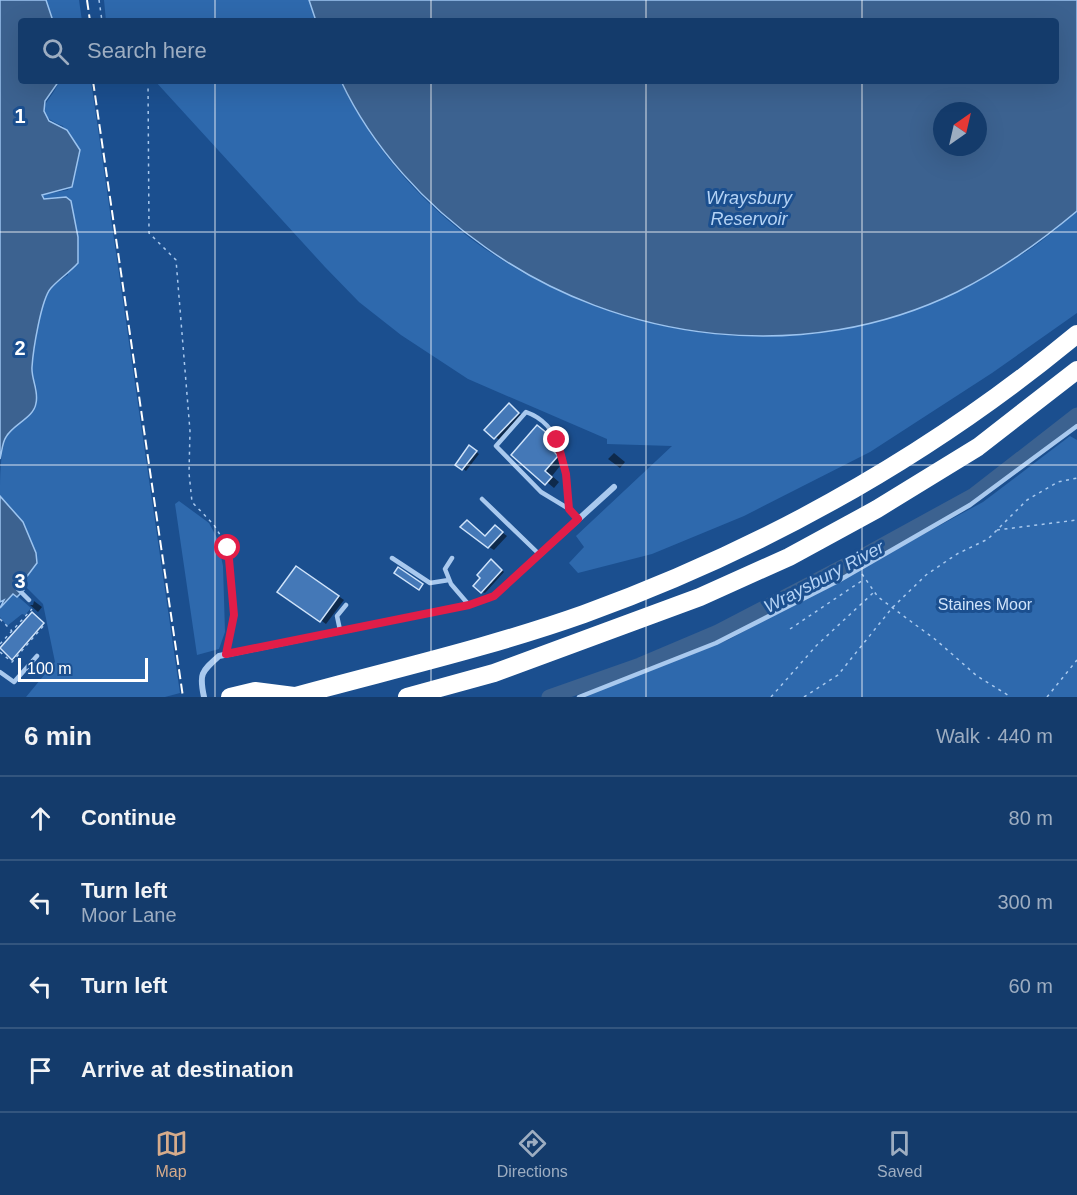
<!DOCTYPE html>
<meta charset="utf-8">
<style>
:root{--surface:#143b6b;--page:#214673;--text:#f1f3f6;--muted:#9dadc1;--line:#33557e;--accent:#d6ab8b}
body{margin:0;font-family:Arial,sans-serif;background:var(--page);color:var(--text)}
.compass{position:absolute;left:933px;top:102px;width:54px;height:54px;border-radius:50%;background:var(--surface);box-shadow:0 6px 24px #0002;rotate:34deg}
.scale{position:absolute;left:18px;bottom:15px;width:130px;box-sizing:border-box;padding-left:6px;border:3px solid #fff;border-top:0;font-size:16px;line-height:21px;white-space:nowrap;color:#fff;-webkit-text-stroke:4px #1b4f8f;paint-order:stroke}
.stop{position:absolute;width:18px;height:18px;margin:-14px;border:4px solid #e11d48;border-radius:50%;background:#fff}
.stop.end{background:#e11d48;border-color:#fff;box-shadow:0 2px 6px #0008}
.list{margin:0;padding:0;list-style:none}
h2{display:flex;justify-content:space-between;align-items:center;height:78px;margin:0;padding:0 24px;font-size:26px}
h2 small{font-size:20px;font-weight:400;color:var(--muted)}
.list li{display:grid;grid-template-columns:39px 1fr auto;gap:18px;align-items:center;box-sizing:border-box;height:84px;padding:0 24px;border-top:2px solid var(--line)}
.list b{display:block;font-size:22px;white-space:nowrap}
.list p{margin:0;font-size:20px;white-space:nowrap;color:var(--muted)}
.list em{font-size:20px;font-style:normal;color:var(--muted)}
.icon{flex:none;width:33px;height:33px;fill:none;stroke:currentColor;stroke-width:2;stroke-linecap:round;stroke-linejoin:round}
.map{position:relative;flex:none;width:1077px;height:697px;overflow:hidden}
.search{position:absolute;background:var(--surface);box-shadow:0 6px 24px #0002;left:18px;right:18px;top:18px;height:66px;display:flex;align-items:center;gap:15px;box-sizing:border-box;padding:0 21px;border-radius:6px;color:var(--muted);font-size:22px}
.sheet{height:414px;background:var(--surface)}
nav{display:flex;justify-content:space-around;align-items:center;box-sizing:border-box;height:84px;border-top:2px solid var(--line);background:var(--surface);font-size:16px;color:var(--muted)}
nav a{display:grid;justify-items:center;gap:3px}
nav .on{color:var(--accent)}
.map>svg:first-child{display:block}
</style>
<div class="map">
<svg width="1077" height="697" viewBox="0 0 1077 697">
<rect width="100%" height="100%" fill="#1b4f8f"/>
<path fill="#2e69ad" d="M46 0H79L82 21H53Z
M104 0H309L316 21H106Z
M59 81H91L180 693 165 697H26L55 662 43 604 22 583 36 563V553L23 522 0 496C0 478 0 453 6 437 17 419 35 417 37 392 37 385 32 377 32 370 31 356 42 299 50 289 54 284 62 279 68 275L66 197 44 199 42 195 68 190C84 163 75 152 63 126 26 111 52 103 59 81Z
M155 81H341C413 238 593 338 762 336 788 335 818 336 843 328 876 319 909 302 940 289 965 279 993 271 1016 258 1038 246 1058 227 1077 211V313L992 373 870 452 744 516 652 554 578 573 569 563 584 547 576 536 672 446 607 444V439L468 379 401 335 359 302 325 267Z
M1070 436 1077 440V697H583L728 640 983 502Z
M179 501 209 523 217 538 223 566 225 632 219 649 197 655 175 504Z
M14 593 31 608 25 615 22 614 7 626 0 617V608Z"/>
<path fill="#3c6290" stroke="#9cc4f0" stroke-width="1.5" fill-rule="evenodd" d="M0 0H46L53 21H21V81H59L45 101 44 111 49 121 67 130 80 150 72 187 42 195 44 199 66 197 71 201 78 237V263C70 272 59 279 51 288 41 299 33 351 32 367 31 379 39 390 36 403 34 418 13 424 6 437 2 443 2 452 0 459Z
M309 0H1077V211C1040 242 1001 270 957 292 806 366 620 344 485 247 426 206 372 147 341 81H1056V21H316ZM942 111H978V147H942Z
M0 496 23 522 36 553 37 563 22 583 24 590 17 597 13 594 0 608 4 600 0 602Z"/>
<path fill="#0007" d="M510 405 524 417 501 441 486 430Z
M537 427 555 440 557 443 553 448 564 461 552 476 559 482 554 488 514 455Z
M469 447 479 454 466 471 457 464Z
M614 453 625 462 620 468 608 459Z
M495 527 507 536 494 550 489 547 486 537Z
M495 563 504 572 485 593 482 592Z
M302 571 344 600 326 624 280 591Z
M34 601 42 607 38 612 30 605H33Z
M32 614 44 624 13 660 1 649Z"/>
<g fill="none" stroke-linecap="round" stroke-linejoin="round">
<path stroke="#3c6290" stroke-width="15" d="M549 697 640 665 718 632 854 561 974 495 1077 415"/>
</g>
<path fill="#4478b7" stroke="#cfe3fa" stroke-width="1.5" d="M509 403 519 413 494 439 484 430Z
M537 425 548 434 550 438 546 443 558 456 545 471 552 477 545 485 511 455Z
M469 445 477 451 462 470 455 465Z
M467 520 485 536 495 525 503 532 488 548 460 527Z
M491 559 502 570 481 593 473 586 480 578 477 575Z
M296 566 339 596 320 622 277 592Z
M398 567 423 584 419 590 394 573Z
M32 612 44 623 12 660 0 648Z"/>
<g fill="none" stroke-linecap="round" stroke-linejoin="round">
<path stroke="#a9c9ee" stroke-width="1.5" stroke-dasharray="3 4.5" stroke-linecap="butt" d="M99 0 102 21
M148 81 149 233 176 260 190 431 189 473 192 502 214 525 228 548 234 615 226 647
M997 530 1077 520
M862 574 878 597 936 640 977 676 1011 697
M0 619 12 631
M790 629 863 580
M0 644 32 609
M0 652 12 662 45 624
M771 697 816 646 873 593
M804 697 838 675 892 608 926 575 957 554 988 539 1027 500 1058 482 1077 478
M1047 697 1077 660"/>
<path stroke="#a9c9ee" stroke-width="4.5" d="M482 499 539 554
M569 509C566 473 566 426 526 412L496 446 541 492 569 509 578 519
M392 558 430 583 449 580
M452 558 445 569 451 584 469 605
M18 589 29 600
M340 630 337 616 346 605
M0 672 14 682 37 656
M579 697 716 643 838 581 970 505 1077 426"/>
<path stroke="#a9c9ee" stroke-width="6" d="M204 697C199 674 201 672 219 656L469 605 494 596 614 487"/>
<path stroke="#fff" stroke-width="18" d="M230 697 255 691 294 696
M292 697C390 670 488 648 584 614 763 549 930 456 1077 334
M407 697 494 673 700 597 789 557 877 509 978 447 1077 370"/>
<path stroke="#fff" stroke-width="2" stroke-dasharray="10 4.5" stroke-linecap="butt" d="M87 0 90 21
M93 81 183 697"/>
</g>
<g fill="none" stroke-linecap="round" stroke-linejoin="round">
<path stroke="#e11d48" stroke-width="8" d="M228 548 234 615 226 654 469 605 494 596 578 519 569 509 566 474 557 440"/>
</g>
<path fill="none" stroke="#fff" stroke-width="1.5" stroke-opacity="0.55" d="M215 0V21M431 0V21M646 0V21M862 0V21M215 81V697M431 81V697M646 81V697M862 81V697M0 232H1077M0 465H1077"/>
<g text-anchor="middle" stroke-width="6" stroke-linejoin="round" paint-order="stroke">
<g font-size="16" fill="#cfe3fa" stroke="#1b4f8f">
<text x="985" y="610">Staines Moor</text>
</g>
<g font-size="18" font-style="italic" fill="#b5d3f5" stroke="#1b4f8f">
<text x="749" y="204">Wraysbury<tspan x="749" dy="21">Reservoir</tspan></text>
<text transform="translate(824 577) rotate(-28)" y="6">Wraysbury River</text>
</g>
</g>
<g font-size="20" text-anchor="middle" font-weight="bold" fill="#fff" stroke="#1b4f8f" stroke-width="6" stroke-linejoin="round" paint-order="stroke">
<text x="20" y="123">1</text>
<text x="20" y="355">2</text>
<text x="20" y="588">3</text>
</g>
</svg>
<svg class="compass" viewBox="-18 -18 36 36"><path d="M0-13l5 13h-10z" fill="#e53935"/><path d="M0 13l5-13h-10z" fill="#9dadc1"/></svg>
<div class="scale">100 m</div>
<div class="stop" style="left:228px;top:548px"></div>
<div class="stop end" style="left:557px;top:440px"></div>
<div class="search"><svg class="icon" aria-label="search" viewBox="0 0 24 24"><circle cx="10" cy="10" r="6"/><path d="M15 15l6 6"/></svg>Search here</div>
</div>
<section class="sheet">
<h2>6 min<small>Walk · 440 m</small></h2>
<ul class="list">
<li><svg class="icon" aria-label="ahead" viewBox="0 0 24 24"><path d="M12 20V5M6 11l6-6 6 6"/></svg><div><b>Continue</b></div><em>80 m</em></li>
<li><svg class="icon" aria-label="left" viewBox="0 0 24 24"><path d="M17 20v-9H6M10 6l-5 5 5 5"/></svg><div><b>Turn left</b><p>Moor Lane</p></div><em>300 m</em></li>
<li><svg class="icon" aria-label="left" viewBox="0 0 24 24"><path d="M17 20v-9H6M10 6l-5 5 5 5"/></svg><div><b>Turn left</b></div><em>60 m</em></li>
<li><svg class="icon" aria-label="arrive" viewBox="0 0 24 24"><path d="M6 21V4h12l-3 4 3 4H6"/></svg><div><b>Arrive at destination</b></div></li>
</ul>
</section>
<nav>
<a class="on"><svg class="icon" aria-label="map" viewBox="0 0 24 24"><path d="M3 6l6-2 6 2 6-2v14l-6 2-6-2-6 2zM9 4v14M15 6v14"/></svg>Map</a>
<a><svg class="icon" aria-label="directions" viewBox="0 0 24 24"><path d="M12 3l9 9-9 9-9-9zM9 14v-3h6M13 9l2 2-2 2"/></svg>Directions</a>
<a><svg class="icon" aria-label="saved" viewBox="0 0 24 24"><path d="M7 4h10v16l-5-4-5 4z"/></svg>Saved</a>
</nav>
